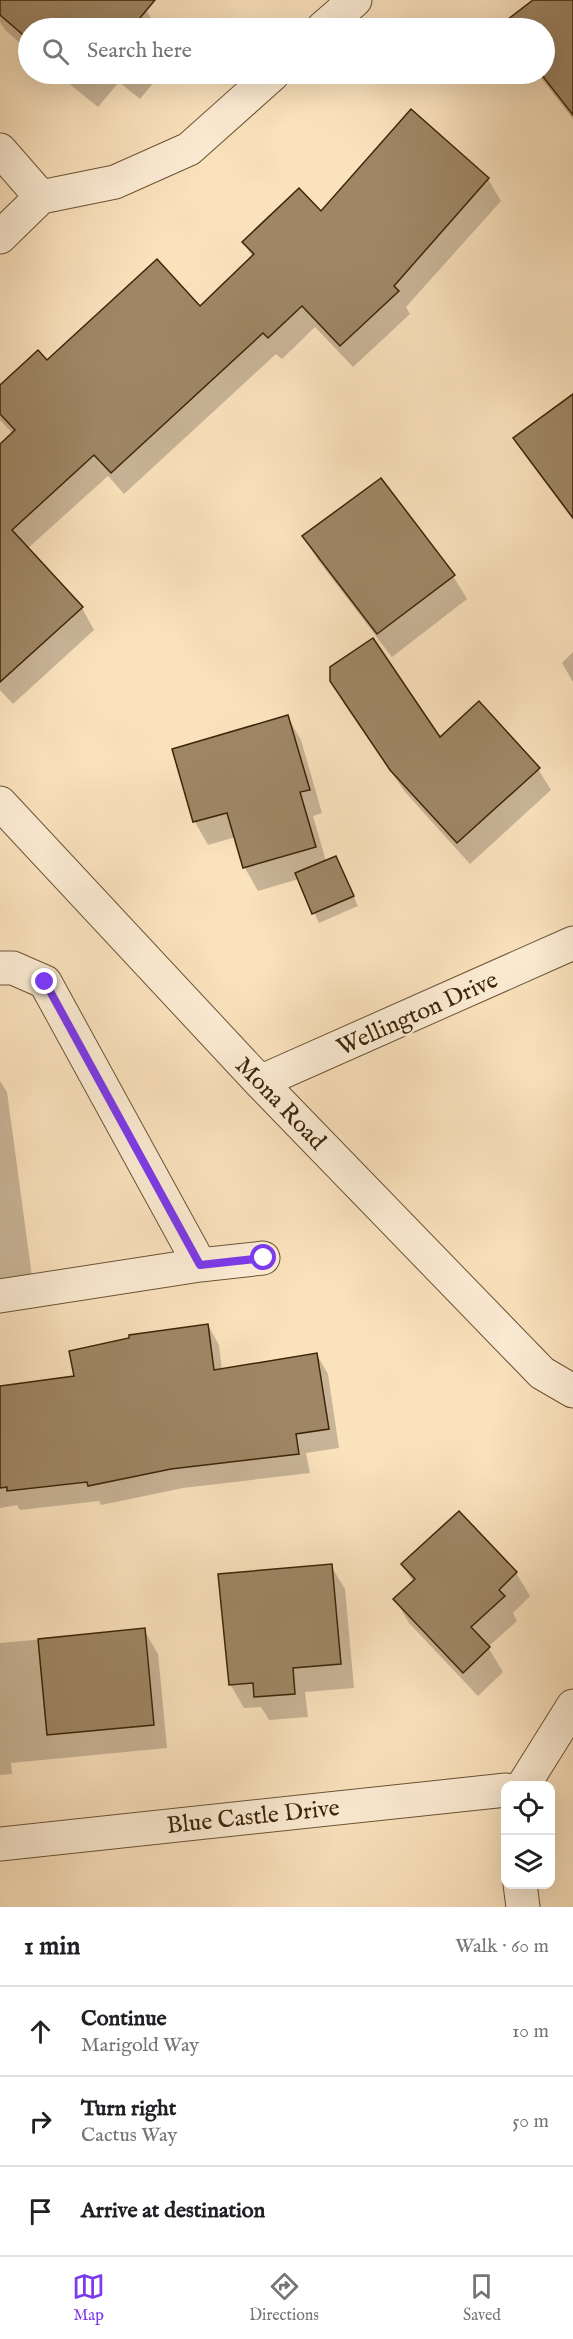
<!DOCTYPE html>
<meta charset="utf-8">
<style>
:root{--surface:#fff;--page:#f2f2f2;--text:#202124;--muted:#757577;--line:#e0e0e0;--accent:#7c3aed}
body{margin:0;font-family:"IM FELL English",serif;background:var(--page);color:var(--text)}
.controls{position:absolute;right:18px;bottom:18px;display:grid;overflow:hidden;border-radius:12px;box-shadow:0 6px 24px #0002}
.controls button{width:54px;height:54px;display:grid;place-items:center;padding:0;border:0;border-bottom:2px solid var(--line);background:var(--surface);color:var(--text);font:30px sans-serif}
.stop{position:absolute;width:18px;height:18px;margin:-14px;border:4px solid #7c3aed;border-radius:50%;background:#fff}
.stop.end{background:#7c3aed;border-color:#fff;box-shadow:0 2px 6px #0008}
.list{margin:0;padding:0;list-style:none}
h2{display:flex;justify-content:space-between;align-items:center;height:78px;margin:0;padding:0 24px;font-size:26px}
h2 small{font-size:20px;font-weight:400;color:var(--muted)}
.list li{display:grid;grid-template-columns:39px 1fr auto;gap:18px;align-items:center;box-sizing:border-box;height:90px;padding:0 24px;border-top:2px solid var(--line)}
.list b{display:block;font-size:22px;white-space:nowrap}
.list p{margin:0;font-size:20px;white-space:nowrap;color:var(--muted)}
.list em{font-size:20px;font-style:normal;color:var(--muted)}
.icon{flex:none;width:33px;height:33px;fill:none;stroke:currentColor;stroke-width:2;stroke-linecap:round;stroke-linejoin:round}
.map{position:relative;flex:none;width:573px;height:1907px;overflow:hidden}
.search{position:absolute;background:var(--surface);box-shadow:0 6px 24px #0002;left:18px;right:18px;top:18px;height:66px;display:flex;align-items:center;gap:15px;box-sizing:border-box;padding:0 21px;border-radius:33px;color:var(--muted);font-size:22px}
.sheet{height:348px;background:var(--surface)}
nav{display:flex;justify-content:space-around;align-items:center;box-sizing:border-box;height:84px;border-top:2px solid var(--line);background:var(--surface);font-size:16px;color:var(--muted)}
nav a{display:grid;justify-items:center;gap:3px}
nav .on{color:var(--accent)}
.map>svg:first-child{display:block}
</style>
<div class="map">
<svg width="573" height="1907" viewBox="0 0 573 1907">
<rect width="100%" height="100%" fill="#fae2bd"/>
<filter id="stains"><feTurbulence type="fractalNoise" baseFrequency=".00333" numOctaves="4"/><feColorMatrix values="0 0 0 0 .2 0 0 0 0 .09 0 0 0 0 .02 0 0 0 .5 -.17"/></filter>
<radialGradient id="worn" r=".72"><stop offset=".6" stop-color="#630" stop-opacity="0"/><stop offset="1" stop-color="#630" stop-opacity=".3"/></radialGradient>
<path fill="#0003" d="M0 0H134L146 10 157 28H28V50L5 30 0 22Z
M536 0H573V119L538 74H544V28H507L505 24Z
M57 74H161L140 99 119 82 98 107Z
M488 179 501 201 406 307 410 314 353 367 315 327 282 359 276 354 124 494 108 476 27 549 82 608 94 630 13 704 0 690V446L13 434 0 420V388L47 362 200 308 253 258 244 243 321 213Z
M573 414V520L526 457 515 439Z
M304 536 453 576 467 599 392 657 318 560Z
M573 652V682L562 663Z
M331 681 439 739 538 769 551 790 470 864 405 792 344 704Z
M287 716 301 740 322 813 313 816 326 861 336 857 358 906 319 923 299 879 258 891 245 868 236 837 208 845 195 822Z
M0 1081 7 1092 33 1284 0 1288Z
M208 1325 219 1345 222 1370 317 1355 328 1374 339 1448 306 1453 310 1473 183 1488 101 1505 99 1501 20 1510 17 1505 0 1508V1388L76 1378Z
M459 1513 516 1573 530 1596 513 1613 517 1621 488 1647 503 1672 478 1696 409 1623 395 1599 413 1582 403 1565Z
M331 1566 345 1589 354 1688 305 1692 308 1717 269 1720 261 1707 244 1708 230 1684Z
M144 1630 158 1654 167 1748 11 1763 12 1774 0 1775V1643Z"/>
<path fill="#9f8766" stroke="#3c2507" stroke-width="1.5" d="M0 0H155L134 25 139 28H28V39L0 15Z
M533 0H573V115L541 74H544V28H507L503 23Z
M411 109 489 178 394 286 399 291 340 346 302 306 268 338 263 333 111 473 94 455 12 530 83 607 0 682V444L15 430 0 414V385L38 350 47 360 157 259 200 306 254 254 242 242 299 188 321 211Z
M573 394V518L513 438Z
M381 478 455 575 377 634 302 536Z
M373 638 440 737 479 701 540 768 457 843 390 770 330 681V667Z
M288 715 310 790 300 792 316 847 243 868 227 813 193 822 172 749Z
M336 856 354 896 312 914 295 873Z
M208 1324 214 1370 317 1353 329 1429 296 1434 299 1454 171 1469 88 1486 87 1482 7 1491V1487L0 1488V1386L74 1376 69 1351 129 1338V1335Z
M459 1511 517 1572 499 1590 505 1596 471 1627 490 1647 463 1673 393 1599 415 1579 401 1564Z
M332 1564 341 1664 293 1668 295 1694 254 1697 253 1683 229 1685 218 1574Z
M145 1628 154 1725 47 1735 38 1639Z"/>
<g fill="none" stroke-linecap="round" stroke-linejoin="round">
<g stroke="#6c5434" stroke-width="35">
<path id="minor" d="M323 28 355 0
M0 150 41 197
M41 197 115 182 189 149 273 74
M0 237 41 197
M0 803 260 1082 542 1373 573 1391
M0 968H13L45 982 200 1265
M260 1082 573 943
M0 1296 200 1265 263 1258
M523 1786 573 1706
M0 1844 506 1790
M520 1884 523 1907"/>
</g>
<use href="#minor" stroke="#fcecd4" stroke-width="33"/>
</g>
<g fill="none" stroke-linecap="round" stroke-linejoin="round">
<path stroke="#7c3aed" stroke-width="8" d="M45 982 200 1265 264 1258"/>
</g>
<g text-anchor="middle" stroke-width="5" stroke-linejoin="round" paint-order="stroke">
<g font-size="24" fill="#3c2507" stroke="#fcecd4">
<text transform="translate(417 1013) rotate(-24)" y="8">Wellington Drive</text>
<text transform="translate(281 1103) rotate(46)" y="8">Mona Road</text>
<text transform="translate(253 1816) rotate(-6)" y="8">Blue Castle Drive</text>
</g>
</g>
<rect width="100%" height="100%" filter="url(#stains)"/>
<rect width="100%" height="100%" fill="url(#worn)"/>
</svg>
<div class="controls">
<button><svg class="icon" aria-label="locate" viewBox="0 0 24 24"><circle cx="12" cy="12" r="6"/><path d="M12 2v4M12 18v4M2 12h4M18 12h4"/></svg></button>
<button><svg class="icon" aria-label="layers" viewBox="0 0 24 24"><path d="M12 4l9 5-9 5-9-5zM3 14l9 5 9-5"/></svg></button>
</div>
<div class="stop" style="left:264px;top:1258px"></div>
<div class="stop end" style="left:45px;top:982px"></div>
<div class="search"><svg class="icon" aria-label="search" viewBox="0 0 24 24"><circle cx="10" cy="10" r="6"/><path d="M15 15l6 6"/></svg>Search here</div>
</div>
<section class="sheet">
<h2>1 min<small>Walk · 60 m</small></h2>
<ul class="list">
<li><svg class="icon" aria-label="ahead" viewBox="0 0 24 24"><path d="M12 20V5M6 11l6-6 6 6"/></svg><div><b>Continue</b><p>Marigold Way</p></div><em>10 m</em></li>
<li><svg class="icon" aria-label="right" viewBox="0 0 24 24"><path d="M7 20v-9h11M14 6l5 5-5 5"/></svg><div><b>Turn right</b><p>Cactus Way</p></div><em>50 m</em></li>
<li><svg class="icon" aria-label="arrive" viewBox="0 0 24 24"><path d="M6 21V4h12l-3 4 3 4H6"/></svg><div><b>Arrive at destination</b></div></li>
</ul>
</section>
<nav>
<a class="on"><svg class="icon" aria-label="map" viewBox="0 0 24 24"><path d="M3 6l6-2 6 2 6-2v14l-6 2-6-2-6 2zM9 4v14M15 6v14"/></svg>Map</a>
<a><svg class="icon" aria-label="directions" viewBox="0 0 24 24"><path d="M12 3l9 9-9 9-9-9zM9 14v-3h6M13 9l2 2-2 2"/></svg>Directions</a>
<a><svg class="icon" aria-label="saved" viewBox="0 0 24 24"><path d="M7 4h10v16l-5-4-5 4z"/></svg>Saved</a>
</nav>
